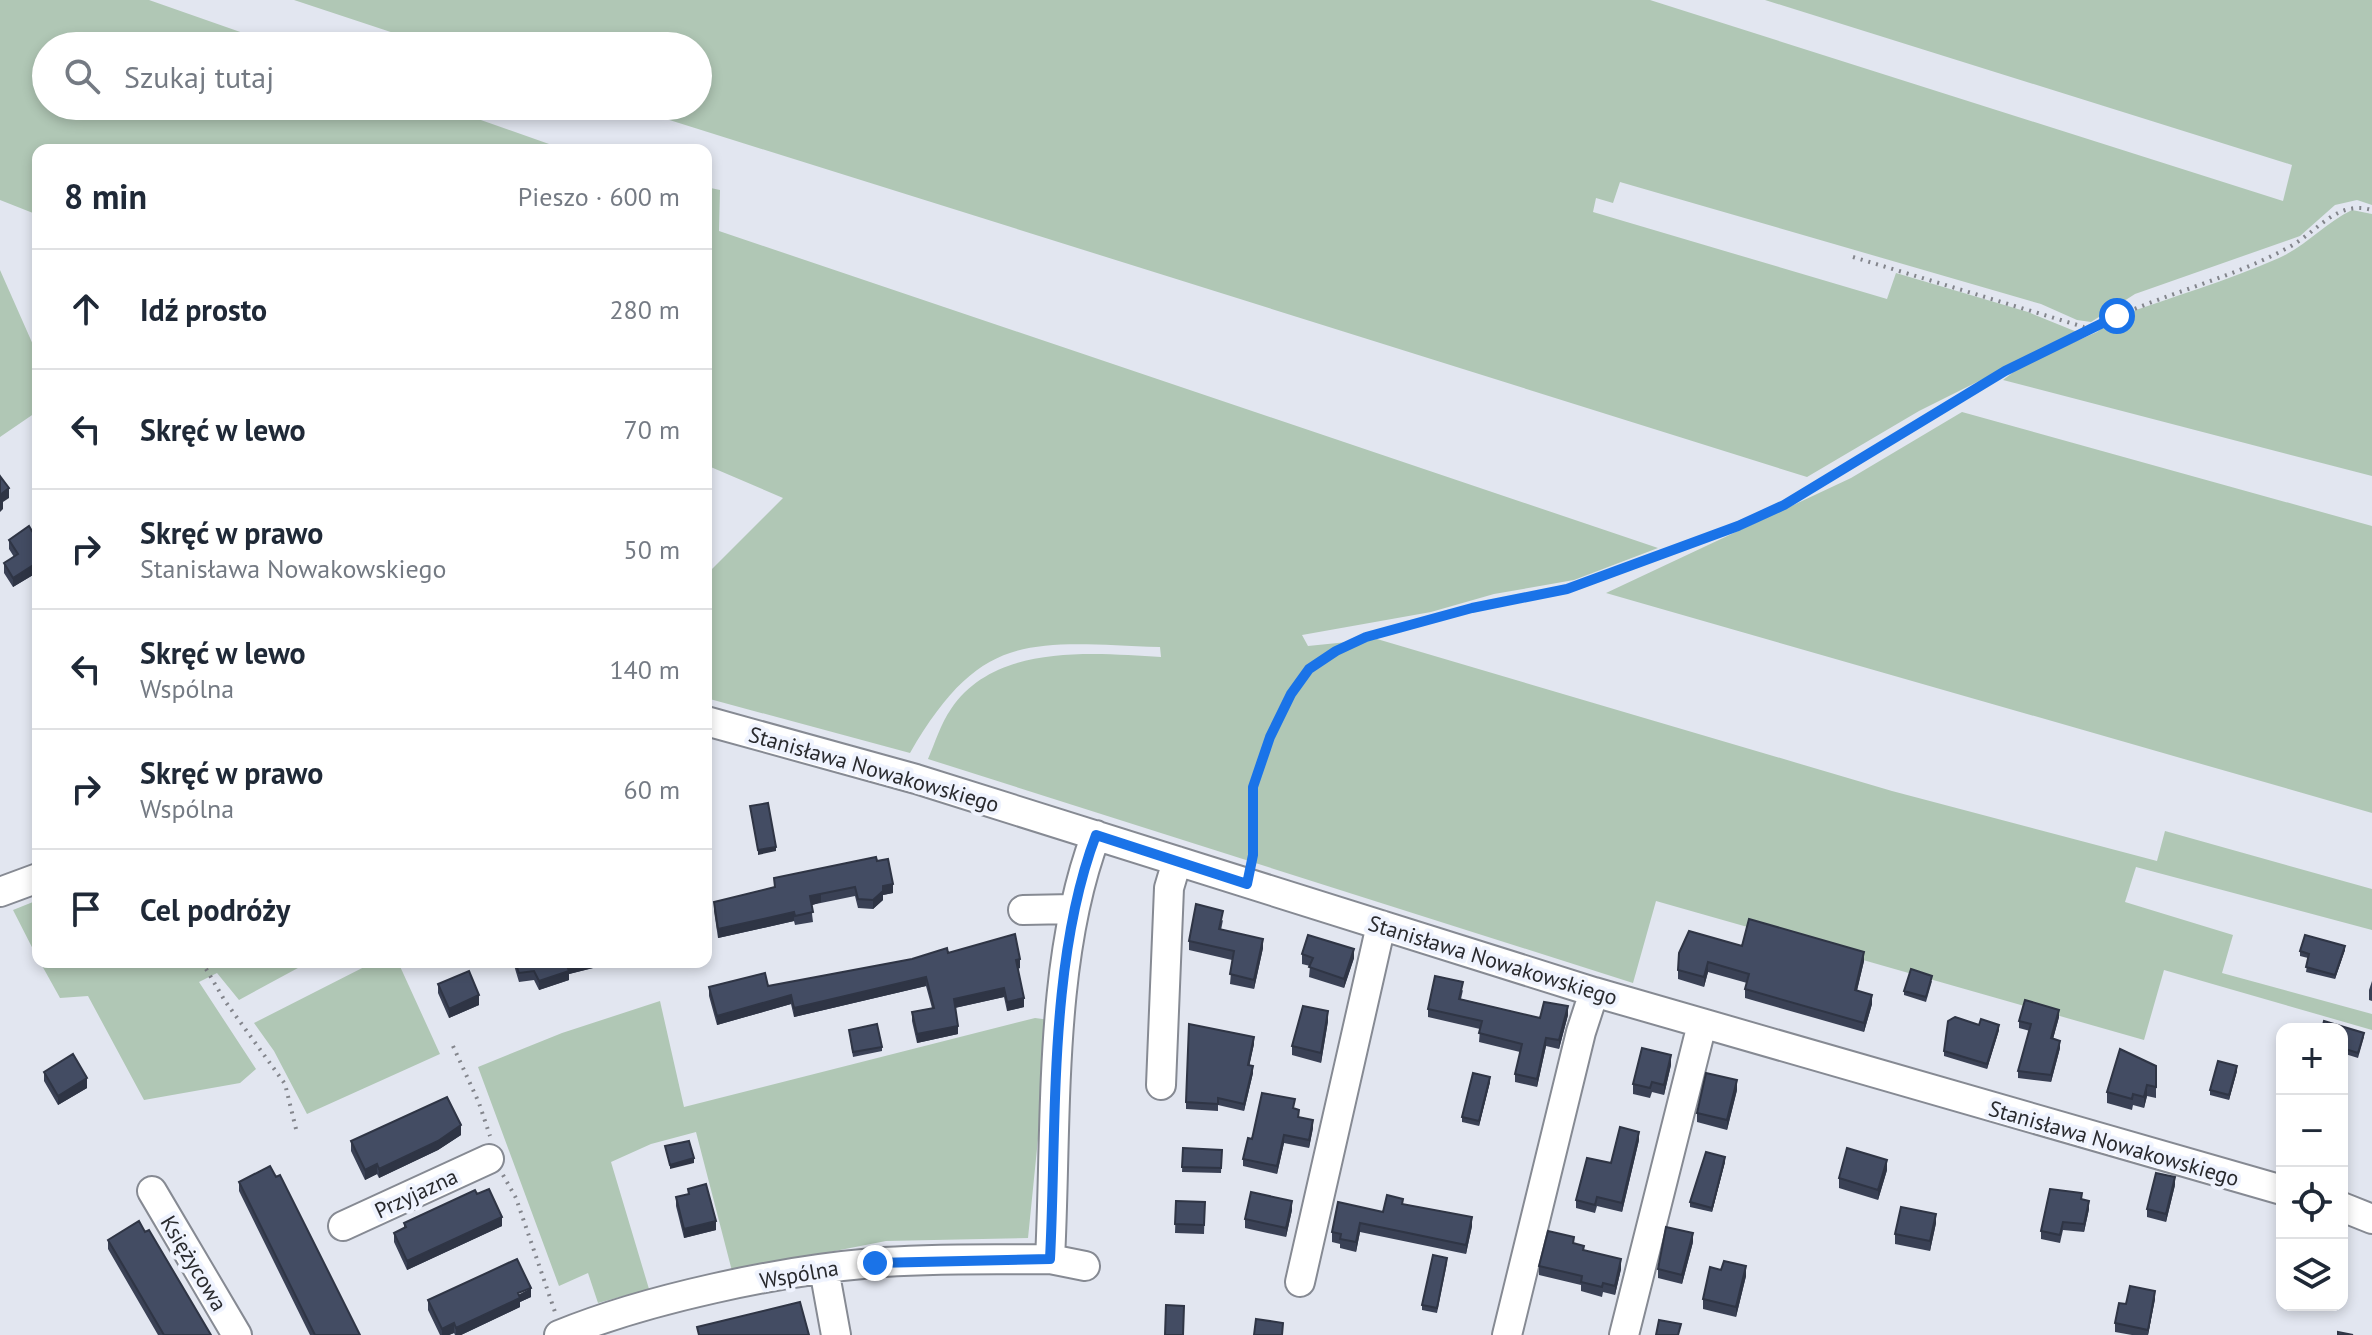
<!DOCTYPE html>
<html lang="pl">
<meta charset="utf-8">
<style>
:root{--surface:#fff;--page:#f6f6f7;--text:#1f2937;--muted:#747a83;--line:#e0e1e3}
body{margin:0;font-family:"PT Sans",sans-serif;background:var(--page);color:var(--text)}
.controls{position:absolute;right:24px;bottom:24px;display:grid;overflow:hidden;border-radius:16px;box-shadow:0 4px 12px #0003}
.controls button{width:72px;height:72px;display:grid;place-items:center;padding:0;border:0;border-bottom:2px solid var(--line);background:var(--surface);color:var(--text);font:40px sans-serif}
.stop{position:absolute;width:24px;height:24px;margin:-18px;border:6px solid #1a73e8;border-radius:50%;background:#fff}
.stop.end{background:#1a73e8;border-color:#fff;box-shadow:0 2px 8px #0008}
.list{margin:0;padding:0;list-style:none}
h2{display:flex;justify-content:space-between;align-items:center;height:104px;margin:0;padding:0 32px;font-size:34px}
h2 small{font-size:26px;font-weight:400;color:var(--muted)}
.list li{display:grid;grid-template-columns:52px 1fr auto;gap:24px;align-items:center;box-sizing:border-box;height:120px;padding:0 32px;border-top:2px solid var(--line)}
.list b{display:block;font-size:30px;white-space:nowrap}
.list p{margin:0;font-size:26px;white-space:nowrap;color:var(--muted)}
.list em{font-size:26px;font-style:normal;color:var(--muted)}
.icon{flex:none;width:44px;height:44px;fill:none;stroke:currentColor;stroke-width:2;stroke-linecap:round;stroke-linejoin:round}
.map{position:relative;flex:none;width:2372px;height:1335px;overflow:hidden}
.search{position:absolute;background:var(--surface);box-shadow:0 4px 12px #0003;left:32px;top:32px;width:680px;height:88px;display:flex;align-items:center;gap:20px;box-sizing:border-box;padding:0 28px;border-radius:44px;color:var(--muted);font-size:30px}
.panel{position:absolute;background:var(--surface);box-shadow:0 4px 12px #0003;left:32px;top:144px;width:680px;height:824px;border-radius:16px}
.map>svg:first-child{display:block}
</style>
<div class="map">
<svg width="2372" height="1335" viewBox="0 0 2372 1335">
<rect width="100%" height="100%" fill="#e2e6f0"/>
<path fill="#b0c7b5" d="M0 0H149L280 46H46V106H441L566 150H38V215L0 200Z
M294 0H1650L2283 201 2292 165 1765 0H2372V205L2357 200 2335 205 2300 236 2135 294 2091 322 2077 320 2041 304 1620 182 1613 203 1596 198 1593 212 1887 299 1896 273 2028 312 2077 332 1919 411 1807 477 625 106H698V46H433Z
M706 187 720 190 719 231 1658 548 1574 580 1494 594 1431 612 1302 635 1308 646 1377 639 1892 791 2157 861 2165 831 2372 889V930L2136 867 2125 902 2233 935 2222 973 2372 1014V1030L2164 970 2144 1040 1656 901 1633 983 928 759C935 743 941 723 951 709 995 643 1093 653 1161 657L1160 647C1030 642 981 630 910 753L706 698V567L712 569 783 498 706 465Z
M2352 210 2372 214V476L2003 380 2024 364 2097 332 2119 316C2172 297 2227 281 2279 258 2306 246 2325 223 2352 210Z
M0 270 38 356V411L0 437Z
M1962 412 2372 526V813L1606 593 1851 478Z
M38 900V959L13 910Z
M40 962H309L239 1000 217 973 199 982 256 1069 240 1083 144 1100 88 996 60 998Z
M374 962H398L440 1054 307 1114 274 1051 254 1023Z
M660 1001 684 1107 1035 1018 1050 1020 1028 1238 886 1241 732 1271 696 1132 651 1144 611 1162 649 1289 598 1303 588 1273 559 1286 478 1067 562 1033Z"/>
<g fill="none" stroke-linecap="round" stroke-linejoin="round">
<g stroke="#868a93" stroke-width="32">
<path id="minor" d="M706 721 916 779 1594 992 2282 1190
M0 892 38 878
M1023 910 1073 909
M1161 1085 1169 888 1177 861
M152 1191 237 1335
M2342 1207 2372 1219
M343 1226 489 1159
M1050 1259 1085 1266
M824 1269 836 1335
M1300 1282 1381 925
M559 1335C647 1299 778 1271 873 1263 932 1258 991 1260 1050 1259 1057 1124 1048 961 1096 835
M1507 1335 1581 1032 1594 992
M1624 1335 1702 1024"/>
</g>
<path stroke="#83858c" stroke-width="4" stroke-dasharray="2 6" stroke-linecap="butt" d="M1853 257 2084 327 2097 326C2159 294 2230 280 2291 246 2319 230 2337 200 2372 210
M1253 859V787L1270 737 1291 694 1309 669 1336 651 1366 637 1472 608 1567 589 1738 526 1784 505 2005 371 2097 326
M202 962 225 1001 285 1084 297 1133
M453 1046 479 1103 490 1136
M503 1175 516 1198 555 1312"/>
<use href="#minor" stroke="#fff" stroke-width="28"/>
</g>
<path fill="#3a4155" d="M38 527V572L13 587 4 573V563L14 557 9 549V540L32 531Z
M38 600V618L34 612V603Z
M877 861 893 893 883 895V900L873 909 858 908 855 896 811 905 813 922 795 925 794 921 718 938 714 911V902L774 887V878Z
M1223 920 1221 930 1263 948 1254 989 1230 984 1232 960 1189 950V941Z
M1742 946 1864 961 1857 990 1872 1004 1864 1032 1745 998V989L1747 983 1708 972 1704 987 1678 979V970Z
M2345 950 2335 979 2306 972 2308 958 2300 956V951Z
M948 953 1020 968 1017 969 1024 1007 1007 1011 1004 997 955 1008 958 1034 917 1043 912 1021V1012L932 1008 926 986 794 1017 791 1004 717 1025 709 996V987L768 986Z
M1302 954 1354 958 1344 988 1309 977 1310 966 1302 964Z
M513 962H617L569 974V980L539 990 534 980 519 982Z
M1932 981 1926 1002 1904 995V991Z
M2372 981V1001L2369 1000V990Z
M438 984 479 1005 449 1018 438 993Z
M1463 990 1461 999 1540 1018 1568 1015 1559 1049 1546 1046 1537 1087 1515 1082V1074L1520 1052 1479 1042 1480 1029 1428 1017V1009Z
M2059 1017 2053 1039 2060 1048 2051 1082 2018 1078V1071L2030 1031 2019 1028V1021Z
M1328 1021 1321 1063 1292 1055V1046Z
M2342 1029 2364 1037 2358 1058 2342 1053Z
M849 1030 882 1047V1051L853 1057Z
M1999 1030 1987 1069 1944 1056V1051Z
M1254 1044 1249 1066 1253 1073 1244 1111 1218 1105V1111L1186 1109V1102Z
M1671 1065 1664 1095 1652 1092 1650 1098 1633 1094V1084Z
M2156 1066V1098L2147 1096 2144 1108 2133 1105 2132 1110 2107 1103V1092Z
M2237 1071 2229 1100 2210 1095V1090Z
M44 1072 87 1088 58 1105 44 1081Z
M1490 1082 1479 1126 1462 1122V1117Z
M1737 1090 1727 1130 1697 1122V1113Z
M1295 1109 1299 1118 1313 1128 1309 1148 1284 1143 1277 1174 1243 1166V1159L1252 1139Z
M461 1135 438 1150 379 1178 377 1174 365 1180 351 1151V1141Z
M1639 1140 1622 1212 1597 1206 1595 1213 1576 1208V1200L1611 1163Z
M1183 1148 1222 1150 1221 1173 1182 1172Z
M1725 1162 1712 1212 1690 1207V1202Z
M1887 1170 1878 1200 1839 1188V1178Z
M239 1182 360 1335H310L239 1191Z
M2175 1185 2166 1222 2147 1217V1209Z
M688 1189 716 1230 684 1238 676 1206V1197L688 1194Z
M477 1194 502 1226 407 1270 394 1242V1233L404 1228V1223Z
M2082 1199 2089 1209 2084 1232 2063 1230 2060 1243 2041 1239V1231Z
M1176 1201 1205 1202 1204 1234 1175 1233Z
M1403 1204 1472 1226 1466 1254 1360 1232 1356 1252 1340 1248V1244L1332 1242V1232Z
M1292 1210 1286 1237 1245 1228V1219Z
M1936 1223 1930 1251 1895 1244V1234Z
M108 1240 211 1335H158L108 1249Z
M1693 1242 1682 1284 1658 1278V1269Z
M1574 1244 1584 1250 1621 1269 1615 1295 1603 1292 1602 1297 1581 1291V1285L1539 1275V1266Z
M1447 1263 1437 1313 1422 1310V1305Z
M1721 1270 1746 1276 1736 1317 1703 1309V1299Z
M531 1297 520 1302V1307L461 1335H455L454 1333 449 1335H440L428 1310V1300Z
M2155 1299 2148 1335H2132L2115 1332V1323L2126 1304Z"/>
<path fill="#2f3545" d="M9 488V498L3 502V509L0 512V495Z
M38 562V572L13 587V578Z
M776 847V851L758 855V850Z
M893 884V893L883 895V900L873 909V900L883 886Z
M821 893V902L810 906V896Z
M794 912V921L718 938V929Z
M1263 939V948L1254 989V980Z
M2345 946V950L2335 979V975Z
M1354 949V958L1344 988V979Z
M1864 952V961L1855 999V990Z
M1020 959V968L1016 969V960Z
M582 962H617L569 974V980L539 990V981L567 966Z
M1708 962V972L1704 987V977Z
M926 977V986L794 1017V1008Z
M1004 988V997L954 1008V999Z
M479 995V1005L449 1018V1009Z
M791 995V1004L717 1025V1016Z
M1872 995V1004L1864 1032V1023Z
M1024 998V1007L1007 1011V1002Z
M1568 1006V1015L1559 1049V1040Z
M2059 1010V1017L2051 1046V1038Z
M1328 1011V1021L1321 1063V1053Z
M1999 1025V1030L1987 1069V1064Z
M958 1026V1034L917 1043V1034Z
M1254 1037V1044L1248 1072V1065Z
M1546 1038V1046L1537 1087V1079Z
M2060 1041V1048L2051 1082V1075Z
M1671 1055V1065L1664 1095V1085Z
M1253 1066V1073L1244 1111V1104Z
M2237 1066V1071L2229 1100V1095Z
M1490 1077V1082L1479 1126V1121Z
M87 1078V1088L58 1105V1096Z
M1737 1080V1090L1727 1130V1120Z
M2147 1085V1096L2144 1108V1097Z
M1313 1120V1128L1309 1148V1140Z
M2345 1124V1133L2342 1143V1133Z
M461 1125V1135L438 1150 379 1178V1169Z
M1639 1132V1140L1622 1212V1203Z
M1284 1135V1143L1277 1174V1166Z
M1725 1157V1162L1712 1212V1208Z
M694 1158V1163L670 1169V1165Z
M1887 1160V1170L1878 1200V1190Z
M377 1164V1174L365 1180V1170Z
M2175 1177V1185L2166 1222V1214Z
M1292 1201V1210L1286 1237V1228Z
M2089 1201V1209L2084 1232V1224Z
M1936 1214V1223L1930 1251V1241Z
M502 1217V1226L407 1270V1261Z
M1472 1217V1226L1466 1254V1245Z
M716 1221V1230L684 1238V1229Z
M1360 1223V1232L1356 1252V1242Z
M1693 1233V1242L1682 1284V1275Z
M1621 1259V1269L1615 1295V1286Z
M1746 1266V1276L1736 1317V1307Z
M531 1288V1297L520 1302V1307L461 1335H456V1328Z
M2155 1291V1299L2148 1335V1330Z
M454 1323V1333L449 1335H442V1329Z"/>
<path fill="#434c63" stroke="#2f3545" stroke-width="2" d="M0 476 9 488 0 495Z
M29 526 32 531 38 527V562L13 578 4 563 18 554 9 540Z
M768 803 776 847 758 850 750 806Z
M876 857 877 861 888 859 893 884 883 886V891L873 900 858 899 855 887 810 896 813 912 795 916 794 912 718 929 714 902 775 887 774 878Z
M1196 904 1223 911 1219 929 1263 939 1254 980 1230 974 1234 951 1189 941Z
M1749 919 1864 952 1855 990 1872 995 1864 1023 1745 989 1749 974 1708 962 1704 977 1678 970 1679 953 1689 931 1742 946Z
M1015 934 1020 959 1016 960 1024 998 1007 1002 1004 988 954 999 958 1026 917 1034 912 1012 934 1008 926 977 794 1008 791 995 717 1016 709 987 765 973 768 986 912 959 947 948 948 953Z
M1308 935 1354 949 1344 979 1309 967 1313 958 1302 954Z
M2305 935 2345 946 2335 975 2306 967 2309 954 2300 951Z
M515 962H582L567 966 569 971 539 981 534 971 519 973Z
M1911 969 1932 976 1926 997 1904 991Z
M469 971 479 995 449 1009 438 984Z
M1435 976 1463 982 1459 999 1540 1018 1544 1002 1568 1006 1559 1040 1546 1038 1537 1079 1515 1074 1522 1044 1479 1033 1482 1021 1428 1009Z
M2025 1000 2059 1010 2051 1038 2060 1041 2051 1075 2018 1071 2031 1024 2019 1021Z
M1303 1006 1328 1011 1321 1053 1292 1046Z
M1955 1017 1979 1025 1981 1019 1999 1025 1987 1064 1944 1051 1948 1021Z
M2324 1021 2364 1033 2358 1053 2342 1048V1029H2322Z
M877 1024 882 1047 853 1052 849 1030Z
M1189 1024 1254 1037 1248 1065 1253 1066 1244 1104 1218 1098V1104L1186 1102Z
M1642 1048 1671 1055 1664 1085 1652 1082 1650 1088 1633 1084Z
M2120 1049 2156 1066V1087L2147 1085 2144 1097 2133 1094 2132 1099 2107 1092Z
M73 1054 87 1078 58 1096 44 1072Z
M2218 1061 2237 1066 2229 1095 2210 1090Z
M1473 1073 1490 1077 1479 1121 1462 1117Z
M1706 1073 1737 1080 1727 1120 1697 1113Z
M1262 1093 1295 1099 1293 1108 1299 1110 1298 1117 1313 1120 1309 1140 1284 1135 1277 1166 1243 1159 1248 1138 1252 1139Z
M447 1097 461 1125 438 1141 379 1169 377 1164 365 1170 351 1141Z
M1620 1127 1639 1132 1622 1203 1597 1197 1595 1205 1576 1200 1587 1158 1611 1163Z
M689 1141 694 1158 670 1165 665 1146Z
M1183 1148 1222 1150 1221 1168 1182 1167Z
M1847 1148 1887 1160 1878 1190 1839 1178Z
M1706 1152 1725 1157 1712 1208 1690 1202Z
M270 1166 276 1177 280 1175 360 1335H315L239 1182Z
M2156 1173 2175 1177 2166 1214 2147 1209Z
M706 1184 716 1221 684 1229 676 1197 689 1194 688 1189Z
M489 1189 502 1217 407 1261 394 1233 406 1227 404 1223 475 1190 477 1194Z
M2050 1189 2082 1193 2081 1199 2089 1201 2084 1224 2063 1222 2060 1235 2041 1231Z
M1251 1192 1292 1201 1286 1228 1245 1219Z
M1387 1195 1403 1199 1402 1204 1472 1217 1466 1245 1360 1223 1356 1242 1340 1239 1341 1234 1332 1232 1338 1202 1383 1212Z
M1176 1201 1205 1202 1204 1225 1175 1224Z
M1901 1207 1936 1214 1930 1241 1895 1234Z
M139 1221 145 1232 149 1230 211 1335H164L108 1240Z
M1666 1227 1693 1233 1682 1275 1658 1269Z
M1548 1231 1574 1237 1573 1243 1584 1246 1583 1250 1621 1259 1615 1286 1603 1283 1602 1287 1581 1282 1582 1276 1539 1266Z
M1433 1255 1447 1258 1437 1308 1422 1305Z
M517 1259 531 1288 518 1293 520 1298 456 1328 454 1323 442 1329 428 1300Z
M1724 1261 1746 1266 1736 1307 1703 1299 1710 1267 1721 1270Z
M2130 1286 2155 1291 2148 1330 2115 1323 2119 1303 2126 1304Z
M800 1302 809 1335H699L697 1327Z
M1166 1305 1184 1306 1183 1335H1165Z
M1256 1319 1283 1323 1282 1335H1254Z
M1659 1320 1681 1324 1678 1335H1656Z
M2338 1332 2353 1335H2338Z"/>
<g fill="none" stroke-linecap="round" stroke-linejoin="round">
<path stroke="#1a73e8" stroke-width="10" d="M875 1263 1050 1259C1057 1123 1048 962 1096 835L1247 884 1253 855V787L1270 737 1291 694 1309 669 1336 651 1366 637 1472 608 1567 589 1738 526 1784 505 2005 371 2117 316"/>
</g>
<g text-anchor="middle" stroke-width="8" stroke-linejoin="round" paint-order="stroke">
<g font-size="22" fill="#292a2e" stroke="#eff3fe">
<text transform="translate(874 769) rotate(16)" y="8">Stanisława Nowakowskiego</text>
<text transform="translate(1493 960) rotate(17)" y="8">Stanisława Nowakowskiego</text>
<text transform="translate(2114 1143) rotate(16)" y="8">Stanisława Nowakowskiego</text>
<text transform="translate(416 1193) rotate(-25)" y="8">Przyjazna</text>
<text transform="translate(194 1263) rotate(59)" y="8">Księżycowa</text>
<text transform="translate(799 1274) rotate(-10)" y="8">Wspólna</text>
</g>
</g>
</svg>
<div class="controls">
<button>+</button>
<button>−</button>
<button><svg class="icon" aria-label="locate" viewBox="0 0 24 24"><circle cx="12" cy="12" r="6"/><path d="M12 2v4M12 18v4M2 12h4M18 12h4"/></svg></button>
<button><svg class="icon" aria-label="layers" viewBox="0 0 24 24"><path d="M12 4l9 5-9 5-9-5zM3 14l9 5 9-5"/></svg></button>
</div>
<div class="stop" style="left:2117px;top:316px"></div>
<div class="stop end" style="left:875px;top:1263px"></div>
<div class="search"><svg class="icon" aria-label="search" viewBox="0 0 24 24"><circle cx="10" cy="10" r="6"/><path d="M15 15l6 6"/></svg>Szukaj tutaj</div>
<section class="panel">
<h2>8 min<small>Pieszo · 600 m</small></h2>
<ul class="list">
<li><svg class="icon" aria-label="ahead" viewBox="0 0 24 24"><path d="M12 20V5M6 11l6-6 6 6"/></svg><div><b>Idź prosto</b></div><em>280 m</em></li>
<li><svg class="icon" aria-label="left" viewBox="0 0 24 24"><path d="M17 20v-9H6M10 6l-5 5 5 5"/></svg><div><b>Skręć w lewo</b></div><em>70 m</em></li>
<li><svg class="icon" aria-label="right" viewBox="0 0 24 24"><path d="M7 20v-9h11M14 6l5 5-5 5"/></svg><div><b>Skręć w prawo</b><p>Stanisława Nowakowskiego</p></div><em>50 m</em></li>
<li><svg class="icon" aria-label="left" viewBox="0 0 24 24"><path d="M17 20v-9H6M10 6l-5 5 5 5"/></svg><div><b>Skręć w lewo</b><p>Wspólna</p></div><em>140 m</em></li>
<li><svg class="icon" aria-label="right" viewBox="0 0 24 24"><path d="M7 20v-9h11M14 6l5 5-5 5"/></svg><div><b>Skręć w prawo</b><p>Wspólna</p></div><em>60 m</em></li>
<li><svg class="icon" aria-label="arrive" viewBox="0 0 24 24"><path d="M6 21V4h12l-3 4 3 4H6"/></svg><div><b>Cel podróży</b></div></li>
</ul>
</section>
</div>
